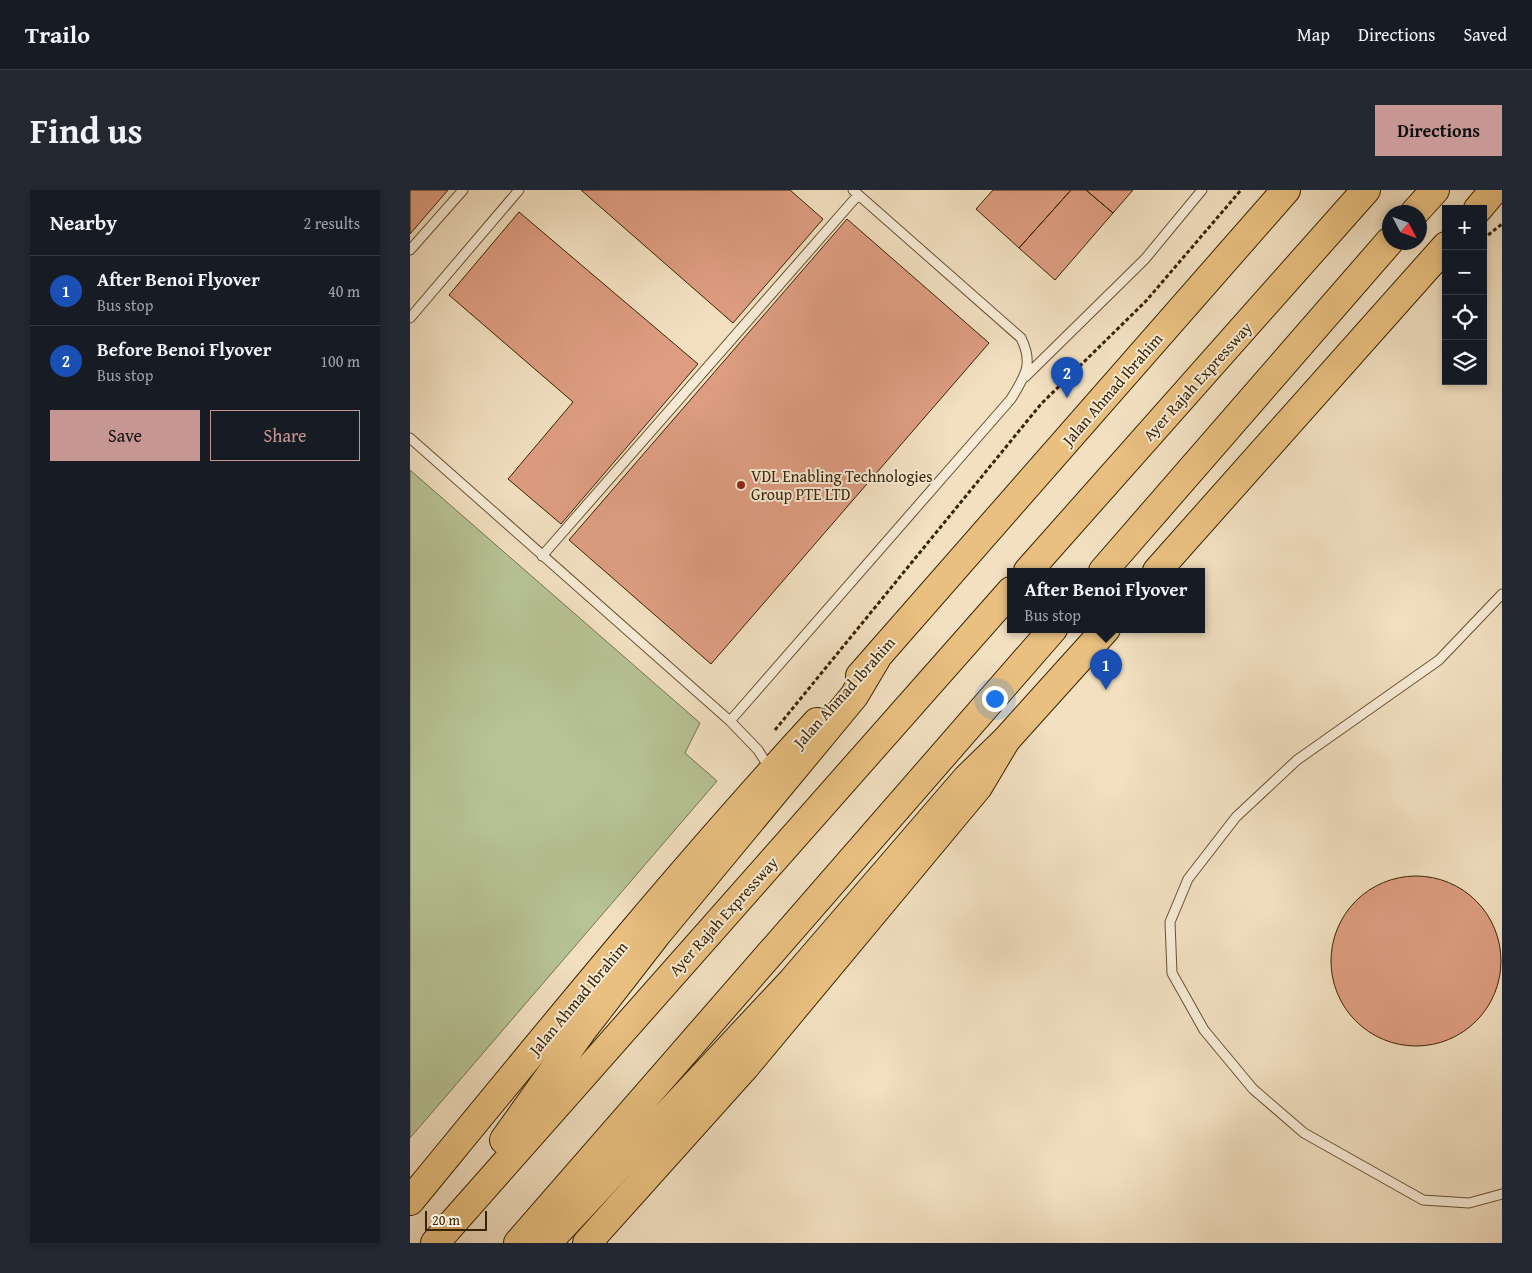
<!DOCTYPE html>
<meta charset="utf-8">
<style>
:root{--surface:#171b24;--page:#242831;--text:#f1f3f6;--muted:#9ea1a6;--line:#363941;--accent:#c59692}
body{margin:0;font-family:"Gentium Book Plus",serif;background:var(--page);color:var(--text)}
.controls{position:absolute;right:15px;top:15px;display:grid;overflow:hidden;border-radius:0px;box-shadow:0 2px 8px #0003}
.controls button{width:45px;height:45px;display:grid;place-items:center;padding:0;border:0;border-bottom:1px solid var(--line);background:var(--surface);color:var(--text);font:25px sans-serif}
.compass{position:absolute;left:972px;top:15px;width:45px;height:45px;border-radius:50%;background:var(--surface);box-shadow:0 2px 8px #0003;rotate:131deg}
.scale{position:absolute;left:15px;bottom:12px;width:62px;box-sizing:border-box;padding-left:5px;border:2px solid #3a2300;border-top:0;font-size:14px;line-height:18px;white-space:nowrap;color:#3a2300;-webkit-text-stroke:4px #f7ebd7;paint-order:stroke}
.you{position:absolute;left:584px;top:508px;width:18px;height:18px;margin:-12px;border:4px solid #fff;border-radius:50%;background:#1a73e8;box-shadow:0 0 0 8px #1a73e833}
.badge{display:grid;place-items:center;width:32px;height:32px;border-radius:50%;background:var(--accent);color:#fff;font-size:16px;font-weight:700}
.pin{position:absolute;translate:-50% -41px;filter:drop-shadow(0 1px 2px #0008)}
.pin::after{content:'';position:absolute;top:26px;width:18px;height:15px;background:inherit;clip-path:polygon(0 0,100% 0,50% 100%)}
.popup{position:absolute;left:597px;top:378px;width:198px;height:65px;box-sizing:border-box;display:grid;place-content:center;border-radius:0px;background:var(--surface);filter:drop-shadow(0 1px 4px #0005);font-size:16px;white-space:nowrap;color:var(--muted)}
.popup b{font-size:19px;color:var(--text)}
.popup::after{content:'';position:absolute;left:50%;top:100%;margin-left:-10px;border:10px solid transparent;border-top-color:var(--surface)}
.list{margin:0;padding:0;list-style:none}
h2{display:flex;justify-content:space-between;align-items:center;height:65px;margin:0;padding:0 20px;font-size:21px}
h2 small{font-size:16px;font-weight:400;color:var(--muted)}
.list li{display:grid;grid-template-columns:32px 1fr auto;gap:15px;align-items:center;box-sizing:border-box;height:70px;padding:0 20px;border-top:1px solid var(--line)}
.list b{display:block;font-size:19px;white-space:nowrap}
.list p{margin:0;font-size:16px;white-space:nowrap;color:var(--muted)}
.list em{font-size:16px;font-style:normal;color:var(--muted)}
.actions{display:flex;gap:10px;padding:15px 20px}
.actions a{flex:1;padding:11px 0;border:1px solid var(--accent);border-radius:0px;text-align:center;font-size:18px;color:var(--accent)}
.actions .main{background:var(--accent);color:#111}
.icon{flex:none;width:28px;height:28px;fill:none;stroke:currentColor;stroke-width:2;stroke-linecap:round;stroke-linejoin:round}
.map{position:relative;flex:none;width:1092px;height:1053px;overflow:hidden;border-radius:0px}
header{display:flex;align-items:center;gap:30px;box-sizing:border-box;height:70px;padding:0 25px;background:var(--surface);border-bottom:1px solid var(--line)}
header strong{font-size:24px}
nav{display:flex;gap:28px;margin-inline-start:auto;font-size:18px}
.intro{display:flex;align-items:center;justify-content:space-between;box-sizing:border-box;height:120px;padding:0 30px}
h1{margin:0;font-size:35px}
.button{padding:12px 22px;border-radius:0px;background:var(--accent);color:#111;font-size:18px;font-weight:700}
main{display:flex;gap:30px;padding:0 30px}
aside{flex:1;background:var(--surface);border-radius:0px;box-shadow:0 2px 8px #0003}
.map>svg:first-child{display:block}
</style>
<header>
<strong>Trailo</strong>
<nav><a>Map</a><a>Directions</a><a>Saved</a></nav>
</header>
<div class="intro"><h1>Find us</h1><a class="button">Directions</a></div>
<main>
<aside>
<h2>Nearby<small>2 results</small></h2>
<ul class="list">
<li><span class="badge" style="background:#1a4fb4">1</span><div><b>After Benoi Flyover</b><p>Bus stop</p></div><em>40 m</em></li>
<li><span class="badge" style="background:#1a4fb4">2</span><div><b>Before Benoi Flyover</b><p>Bus stop</p></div><em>100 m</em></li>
</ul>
<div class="actions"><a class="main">Save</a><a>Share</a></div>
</aside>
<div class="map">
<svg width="1092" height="1053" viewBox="0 0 1092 1053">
<rect width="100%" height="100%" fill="#f2e0c1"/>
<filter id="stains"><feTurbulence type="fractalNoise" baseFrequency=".004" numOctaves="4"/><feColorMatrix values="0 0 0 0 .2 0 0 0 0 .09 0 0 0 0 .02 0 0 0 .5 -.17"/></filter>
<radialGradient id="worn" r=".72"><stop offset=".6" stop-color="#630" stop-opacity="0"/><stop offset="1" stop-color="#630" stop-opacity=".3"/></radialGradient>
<path fill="#b7c395" stroke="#78734a" d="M0 280 290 533 275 563 307 591 0 948Z"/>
<path fill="#de9d81" stroke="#3a2300" d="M0 0H38L0 44Z
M171 0H380L413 29 323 133Z
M583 0H661L609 58 566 19Z
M661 0H676L703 23 645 90 609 58Z
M676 0H723L703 23Z
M109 22 288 174 151 334 98 289 163 212 39 105Z
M437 29 579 153 301 474 159 350Z
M921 771a85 85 0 1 1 170 0a85 85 0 1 1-170 0Z"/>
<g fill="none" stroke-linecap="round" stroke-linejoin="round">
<g stroke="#685230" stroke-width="11">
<path id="lane" d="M0 60 53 0
M0 128 109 0
M615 187 735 69 792 0
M0 248 320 531 348 560 360 579
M132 366 448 5
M1092 404 1029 470 887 570 826 627 778 689 760 732 762 783 794 840 843 899 894 943 1013 1010 1059 1013 1092 1004
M320 531 601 209C615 186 624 174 611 148L443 0"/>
</g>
<g stroke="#3a2300" stroke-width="30">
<path id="primary" d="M1068 19 1084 0
M747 381 1036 56
M450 486 876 0
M0 1011C133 849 265 686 407 532
M177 1053 335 877 568 597 596 550 696 439"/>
</g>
<g stroke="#3a2300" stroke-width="30">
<path id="highway" d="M1005 22 1025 0
M618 381 956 0
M693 381 979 52
M94 950 171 842 247 744 444 506 466 469
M25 1053 601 401
M108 1053 643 439
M137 1053 383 790 557 588 596 550"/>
</g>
<path stroke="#3a2300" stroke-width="3" stroke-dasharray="4 2.5" stroke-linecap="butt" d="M1073 49 1092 34
M365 540 631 214 736 111 831 0"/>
<use href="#lane" stroke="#f7ebd7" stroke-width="9"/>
<use href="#primary" stroke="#e9c080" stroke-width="28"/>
<use href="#highway" stroke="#e9c080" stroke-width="28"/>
</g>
<circle fill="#8f2418" stroke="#f7ebd7" stroke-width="2" cx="331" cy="295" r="5"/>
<g text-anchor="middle" stroke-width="4" stroke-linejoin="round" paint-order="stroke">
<g font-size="16" fill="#3a2300" stroke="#f7ebd7">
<text transform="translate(787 191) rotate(-48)" y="6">Ayer Rajah Expressway</text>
<text transform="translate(702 199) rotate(-49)" y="6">Jalan Ahmad Ibrahim</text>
<text transform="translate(434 502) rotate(-48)" y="6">Jalan Ahmad Ibrahim</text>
<text transform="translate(313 726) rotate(-48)" y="6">Ayer Rajah Expressway</text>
<text transform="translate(168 808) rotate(-50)" y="6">Jalan Ahmad Ibrahim</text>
</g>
<g font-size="16" fill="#3a2300" stroke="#f7ebd7" text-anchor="start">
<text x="341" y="292">VDL Enabling Technologies<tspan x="341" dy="18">Group PTE LTD</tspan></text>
</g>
</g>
<rect width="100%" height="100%" filter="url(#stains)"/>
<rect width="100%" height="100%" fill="url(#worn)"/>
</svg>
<div class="controls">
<button>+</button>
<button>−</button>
<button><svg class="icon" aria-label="locate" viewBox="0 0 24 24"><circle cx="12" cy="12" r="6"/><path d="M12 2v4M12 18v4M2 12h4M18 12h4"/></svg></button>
<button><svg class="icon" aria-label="layers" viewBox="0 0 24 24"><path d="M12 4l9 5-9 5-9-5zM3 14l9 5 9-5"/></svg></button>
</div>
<svg class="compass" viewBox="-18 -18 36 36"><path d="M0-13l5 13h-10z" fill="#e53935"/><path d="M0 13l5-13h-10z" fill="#9ea1a6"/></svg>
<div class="scale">20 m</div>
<div class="you"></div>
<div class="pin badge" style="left:696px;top:500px;background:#1a4fb4">1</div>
<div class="popup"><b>After Benoi Flyover</b>Bus stop</div>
<div class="pin badge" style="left:657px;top:208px;background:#1a4fb4">2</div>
</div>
</main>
